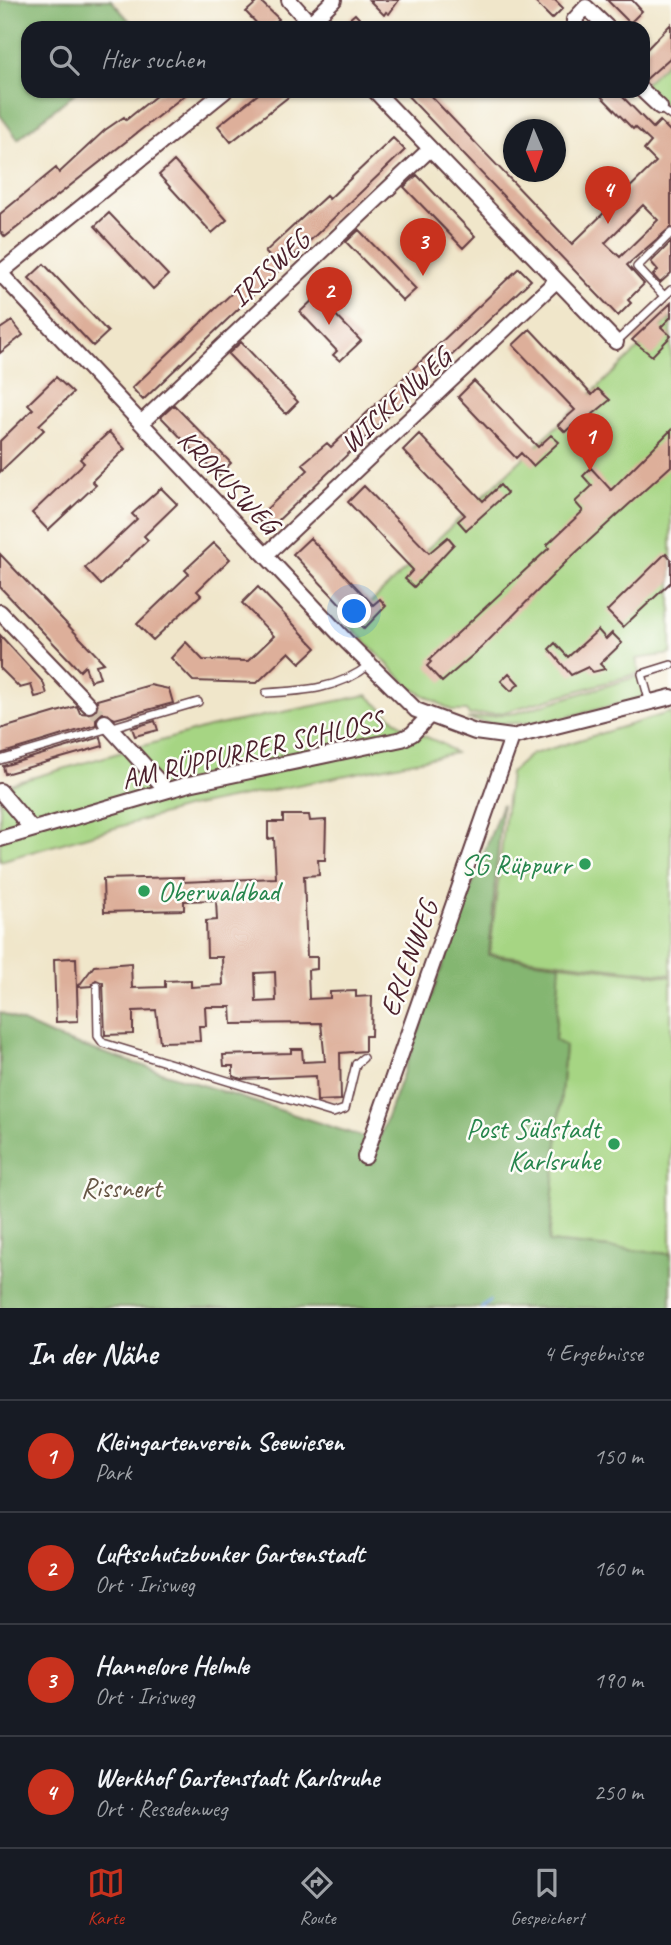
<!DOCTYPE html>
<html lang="de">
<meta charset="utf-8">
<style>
:root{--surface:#171b24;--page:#20242c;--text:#f1f3f6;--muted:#9ea1a6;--line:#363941;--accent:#c8321e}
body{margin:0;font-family:Caveat,sans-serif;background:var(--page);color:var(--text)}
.compass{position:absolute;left:503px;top:119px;width:63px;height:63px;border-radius:50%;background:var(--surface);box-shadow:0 2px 5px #0004;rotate:178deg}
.you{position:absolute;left:355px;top:612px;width:24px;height:24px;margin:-18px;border:5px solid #fff;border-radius:50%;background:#1a73e8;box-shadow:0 0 0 10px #1a73e833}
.badge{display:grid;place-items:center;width:46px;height:46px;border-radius:50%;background:var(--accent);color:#fff;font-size:23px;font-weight:700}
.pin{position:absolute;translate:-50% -58px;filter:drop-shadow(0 2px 4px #0008)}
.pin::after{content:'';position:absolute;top:37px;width:24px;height:21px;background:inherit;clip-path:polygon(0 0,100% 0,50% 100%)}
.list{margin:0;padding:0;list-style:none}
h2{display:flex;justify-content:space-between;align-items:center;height:91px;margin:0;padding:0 28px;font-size:30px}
h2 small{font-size:23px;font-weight:400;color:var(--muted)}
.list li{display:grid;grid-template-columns:46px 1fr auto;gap:21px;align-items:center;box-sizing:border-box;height:112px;padding:0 28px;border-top:2px solid var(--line)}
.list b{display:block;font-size:26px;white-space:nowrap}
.list p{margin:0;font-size:23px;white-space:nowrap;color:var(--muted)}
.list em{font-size:23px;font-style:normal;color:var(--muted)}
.icon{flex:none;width:38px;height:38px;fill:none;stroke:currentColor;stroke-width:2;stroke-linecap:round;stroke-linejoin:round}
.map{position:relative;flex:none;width:671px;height:1308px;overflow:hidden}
.search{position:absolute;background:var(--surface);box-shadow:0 2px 5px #0004;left:21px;right:21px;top:21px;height:77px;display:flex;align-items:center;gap:18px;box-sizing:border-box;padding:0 24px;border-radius:21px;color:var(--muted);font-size:26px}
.sheet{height:539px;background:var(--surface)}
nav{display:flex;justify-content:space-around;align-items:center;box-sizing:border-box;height:98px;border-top:2px solid var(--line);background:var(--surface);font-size:19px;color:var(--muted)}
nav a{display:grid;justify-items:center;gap:4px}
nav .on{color:var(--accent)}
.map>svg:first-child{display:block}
</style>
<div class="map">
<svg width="671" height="1308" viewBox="0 0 671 1308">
<rect width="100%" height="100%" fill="#fdfcf7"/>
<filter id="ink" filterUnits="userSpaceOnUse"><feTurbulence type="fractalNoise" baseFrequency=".0143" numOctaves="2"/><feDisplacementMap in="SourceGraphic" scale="14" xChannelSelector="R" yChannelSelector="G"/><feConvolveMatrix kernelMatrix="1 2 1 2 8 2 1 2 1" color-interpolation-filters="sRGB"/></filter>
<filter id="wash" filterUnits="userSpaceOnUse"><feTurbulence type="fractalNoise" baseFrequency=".00686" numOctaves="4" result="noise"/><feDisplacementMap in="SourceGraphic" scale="28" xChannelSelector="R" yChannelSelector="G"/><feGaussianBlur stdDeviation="1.57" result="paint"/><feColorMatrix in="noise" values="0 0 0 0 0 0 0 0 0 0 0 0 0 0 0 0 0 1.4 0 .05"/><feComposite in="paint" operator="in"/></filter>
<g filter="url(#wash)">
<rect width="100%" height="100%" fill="#f0e6ca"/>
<path fill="#a6d583" stroke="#787a57" stroke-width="2" d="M671 58V112L643 85Z
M671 318V654L636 659 639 673 501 713 469 715 466 711H453L411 688 348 624Z
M639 676 644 697C585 712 529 733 467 719L516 713Z
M367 695 403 727 443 744 455 753 185 808 0 861V787L209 727Z
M671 712V975L490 954 510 773 530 755Z
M560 964 671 977V1254L549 1242 565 1046 555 1040Z"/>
<path fill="#84b671" stroke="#676a4e" stroke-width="2" d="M0 0H111L136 28H28V91H77L18 139 0 115Z
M502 804 489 955 560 964 555 1040 565 1046 549 1242 671 1254V1308H0V1012L57 1038 378 1142Z"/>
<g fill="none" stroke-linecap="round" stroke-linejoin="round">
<path stroke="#6b9dd5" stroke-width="3.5" d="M482 1308 489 1301"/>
</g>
<g id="blocks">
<path fill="#ddaf9a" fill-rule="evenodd" d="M259 0 279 19 269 28H261L246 12Z
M369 0H399L389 14 386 12 384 15Z
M533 0H555L563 8 552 19Z
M607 0H632L642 11 630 23Z
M355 14 368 28H339Z
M671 24V57L643 82V53Z
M162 91H190L5 237 0 231V214L56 168 59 173 105 130 124 117 126 120Z
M262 91H296L231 142 218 126Z
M403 91H426L572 244 656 162 644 150 651 142 635 127 633 129 596 91H617L653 128 660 121 671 132V227L627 265 644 284 628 300 631 303 618 316ZM643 205 658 220 620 257 605 243Z
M393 138 405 150 143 400 132 388 270 257 265 252 326 196 329 199Z
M174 161 227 220 212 233 159 175Z
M417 175 475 236 463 248 404 187Z
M109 213 168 275 153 289 95 226Z
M359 230 416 289 403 301 346 242Z
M671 242V273L660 283 653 275 658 270 651 262Z
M44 264 108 332 93 346 29 278Z
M519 268 531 280 268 530 257 518 308 470 302 464 327 443 331 447Z
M317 296 361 341 340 361 333 355 337 351 300 312Z
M671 303V317L661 327 671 336 652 356 632 340Z
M12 321 23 335 0 353V329Z
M530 329 592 395 598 389 610 400 580 425 577 421 565 432 558 425 575 410 513 345Z
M241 342 298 402 286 414 228 354Z
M56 377 73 393 39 425 44 430 0 472V441L33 409 28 404Z
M474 381 538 447 551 435 559 442 533 466 521 453 516 458 458 397Z
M174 405 231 463 218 476 161 417Z
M671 430V466L569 559 482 647 442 682 427 666 431 662 429 660 549 548 547 545 583 511 575 502 592 486 583 476 591 468 611 490Z
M109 432 125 449 92 481 96 485 48 530 32 513 84 463 80 459Z
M419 434 483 501 500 485 507 493 466 530 458 521 465 515 403 450Z
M364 486 429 553 448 537 454 544 414 587 405 579 413 570 348 502Z
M161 488 177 504 144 536 148 540 101 585 85 568 137 519 132 514Z
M310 538 373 605 380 599 386 606 364 629 293 554Z
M214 543 230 559 197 591 201 595 153 640 137 624 189 574 185 570Z
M666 553 671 559V582L623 627 607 611Z
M0 554 104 663 96 665 100 678 90 681 85 666 80 671 0 587Z
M258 587 316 648 300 663 289 652 257 683 193 681 171 658 186 642 203 660 248 661 274 636 242 603Z
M598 630 606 639 612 633 622 643 600 664 605 669 593 672 588 667 571 675 549 649 555 643 568 657Z
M0 635 43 682 47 694 35 697 31 685 20 688 0 668Z
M509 673 519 684 511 691 501 681Z
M150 685 169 689 173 703 115 719 102 713 96 718V725L0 754V729L77 706 80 713 92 714 98 708 97 700Z
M155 721 158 730 135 736 132 728Z
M101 737 103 746 5 774 3 766Z
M283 815H309L310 821 326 820 325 860H318L319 875 304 876 307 957H317V969L308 970 309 999 330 998V992L356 991V997L372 996 371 1036H365V1051L340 1053 341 1100 317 1101 316 1076 241 1079 233 1076V1066H224L223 1055 291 1053V1049H302L303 1062 325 1061 321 1023 232 1024 231 1007H205L206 1026H199L200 1041 160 1042 156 1010 133 1011V1034L105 1035 103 983 96 980 91 986 78 987 94 966 131 963 132 988 165 987V981L191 980V987L223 985 222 957H207L206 921 217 920 216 900 184 901V910L104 912 103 879 183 877V882L276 878 274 838 268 839V822H283ZM275 972 276 1001 256 1002 255 973Z
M76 958 78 1021 56 1022 54 959Z"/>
</g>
</g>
<g filter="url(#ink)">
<use href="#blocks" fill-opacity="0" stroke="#633d43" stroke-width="2"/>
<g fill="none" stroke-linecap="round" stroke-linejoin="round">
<path stroke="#cfbeaa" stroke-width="14" stroke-dasharray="14 7" stroke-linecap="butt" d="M89 705 105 722"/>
<g stroke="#633d43" stroke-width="10">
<path id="lane" d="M660 108 671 116
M664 296 637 267 671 233
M616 342 671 290
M266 693C303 691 340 689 369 665
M650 703 642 674 671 665
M0 760 198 702
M97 986 98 1036 103 1043 333 1113 345 1109 356 1064 363 1058"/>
</g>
<g stroke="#633d43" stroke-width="18">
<path id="street" d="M289 0 314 28
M305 28 334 0
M578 28 574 20 586 7 608 28
M225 91 0 273 347 642 416 710 475 732 512 737 671 697
M375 91 616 342
M643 91 660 107
M141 423 430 149
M266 555 556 281
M0 612 89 705
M105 722 162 785 164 791
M0 791 32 829
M0 839 189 784 402 739 412 734 428 717
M365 1157 512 737"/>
</g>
<use href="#lane" stroke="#fff" stroke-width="7"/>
<use href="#street" stroke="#fff" stroke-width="14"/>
</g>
</g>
<g fill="#2e9e5b" stroke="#fdfcf7" stroke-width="2.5">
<circle cx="585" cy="864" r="7"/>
<circle cx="144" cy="891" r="7"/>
<circle cx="614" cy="1144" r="7"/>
</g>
<g text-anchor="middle" stroke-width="5" stroke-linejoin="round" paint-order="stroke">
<g font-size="28" fill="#4a1f2b" stroke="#fdfcf7">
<text transform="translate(269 268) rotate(-43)" y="10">IRISWEG</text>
<text transform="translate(395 400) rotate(-43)" y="10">WICKENWEG</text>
<text transform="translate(229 481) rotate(46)" y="10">KROKUSWEG</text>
<text transform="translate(252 749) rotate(-13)" y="10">AM RÜPPURRER SCHLOSS</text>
<text transform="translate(408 958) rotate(-70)" y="10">ERLENWEG</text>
</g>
<g font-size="28" fill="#27864d" stroke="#fdfcf7" text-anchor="end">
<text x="571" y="874">SG Rüppurr</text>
<text x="158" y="901" text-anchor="start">Oberwaldbad</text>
<text x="600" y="1138">Post Südstadt<tspan x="600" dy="32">Karlsruhe</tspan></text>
</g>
<g font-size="28" fill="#665645" stroke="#fdfcf7">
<text x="121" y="1197">Rissnert</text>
</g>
</g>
</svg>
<svg class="compass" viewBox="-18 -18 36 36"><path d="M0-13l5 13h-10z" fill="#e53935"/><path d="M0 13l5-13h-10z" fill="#9ea1a6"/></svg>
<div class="you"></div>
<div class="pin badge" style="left:590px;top:471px">1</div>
<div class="pin badge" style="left:329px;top:325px">2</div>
<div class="pin badge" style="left:423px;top:276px">3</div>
<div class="pin badge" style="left:608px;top:224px">4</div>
<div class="search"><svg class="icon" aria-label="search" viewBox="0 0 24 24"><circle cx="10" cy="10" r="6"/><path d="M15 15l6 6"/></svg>Hier suchen</div>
</div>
<section class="sheet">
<h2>In der Nähe<small>4 Ergebnisse</small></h2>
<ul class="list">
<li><span class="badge">1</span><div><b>Kleingartenverein Seewiesen</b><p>Park</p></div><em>150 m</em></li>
<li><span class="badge">2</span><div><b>Luftschutzbunker Gartenstadt</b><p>Ort · Irisweg</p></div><em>160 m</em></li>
<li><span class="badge">3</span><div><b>Hannelore Helmle</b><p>Ort · Irisweg</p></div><em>190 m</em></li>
<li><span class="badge">4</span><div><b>Werkhof Gartenstadt Karlsruhe</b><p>Ort · Resedenweg</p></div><em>250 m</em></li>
</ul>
</section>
<nav>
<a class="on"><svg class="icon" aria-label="map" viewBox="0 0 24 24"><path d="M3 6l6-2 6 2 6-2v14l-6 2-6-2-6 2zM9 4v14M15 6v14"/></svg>Karte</a>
<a><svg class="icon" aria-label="directions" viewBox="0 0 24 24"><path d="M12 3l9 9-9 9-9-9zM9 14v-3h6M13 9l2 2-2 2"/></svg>Route</a>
<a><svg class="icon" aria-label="saved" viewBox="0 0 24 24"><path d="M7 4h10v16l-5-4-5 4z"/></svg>Gespeichert</a>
</nav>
